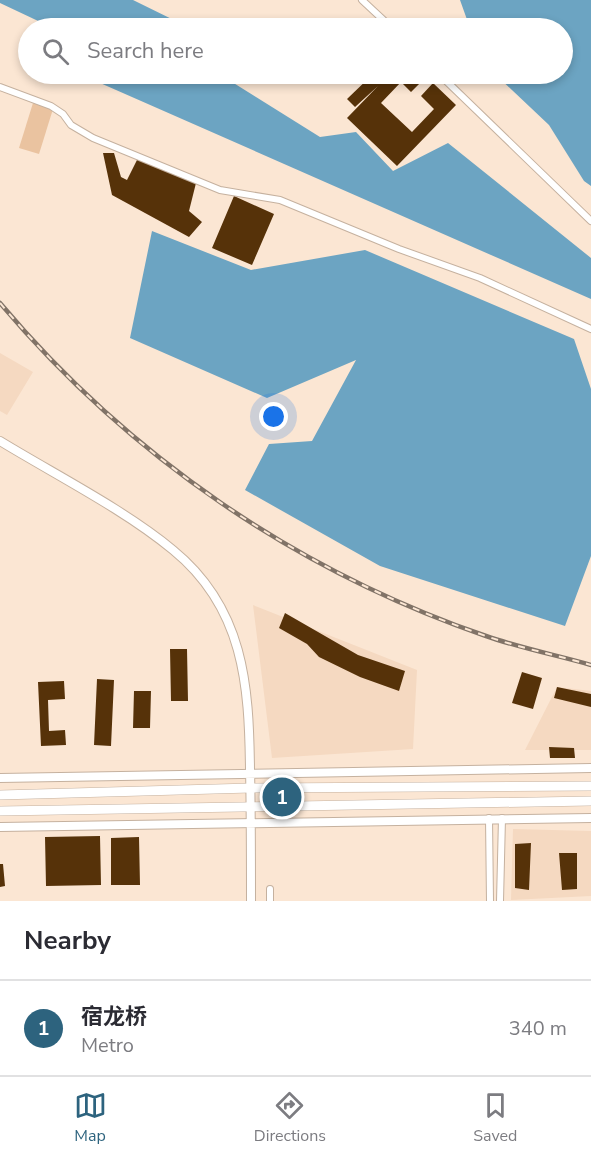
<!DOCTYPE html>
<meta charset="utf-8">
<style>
:root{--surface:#fff;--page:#f2f2f3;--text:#2b2b33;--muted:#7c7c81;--line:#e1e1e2;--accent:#2d637e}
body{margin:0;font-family:"Nunito Sans","Noto Sans SC",sans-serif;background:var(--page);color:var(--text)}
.you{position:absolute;left:274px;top:417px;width:21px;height:21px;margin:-15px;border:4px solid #fff;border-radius:50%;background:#1a73e8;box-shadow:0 0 0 9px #1a73e833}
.badge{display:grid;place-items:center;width:39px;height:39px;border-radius:50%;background:var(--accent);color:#fff;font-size:20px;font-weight:700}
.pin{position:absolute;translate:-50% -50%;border:3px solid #fff;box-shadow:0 2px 6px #0006}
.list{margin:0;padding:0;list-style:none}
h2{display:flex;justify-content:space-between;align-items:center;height:78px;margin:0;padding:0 24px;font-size:26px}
h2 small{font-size:20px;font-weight:400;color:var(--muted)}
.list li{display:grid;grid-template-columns:39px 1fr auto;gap:18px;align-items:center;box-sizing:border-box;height:96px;padding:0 24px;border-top:2px solid var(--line)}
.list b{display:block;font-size:22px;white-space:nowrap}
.list p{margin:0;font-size:20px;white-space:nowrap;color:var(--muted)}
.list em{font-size:20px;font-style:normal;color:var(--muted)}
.icon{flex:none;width:33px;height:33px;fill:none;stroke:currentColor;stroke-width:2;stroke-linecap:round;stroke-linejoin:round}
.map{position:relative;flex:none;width:591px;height:901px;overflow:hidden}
.search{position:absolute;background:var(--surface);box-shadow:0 3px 9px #0003;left:18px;right:18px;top:18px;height:66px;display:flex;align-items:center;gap:15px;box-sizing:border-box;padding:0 21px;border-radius:33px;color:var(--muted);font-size:22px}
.sheet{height:174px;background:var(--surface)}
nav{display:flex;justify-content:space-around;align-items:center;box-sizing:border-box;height:84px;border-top:2px solid var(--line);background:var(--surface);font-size:16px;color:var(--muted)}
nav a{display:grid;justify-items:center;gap:3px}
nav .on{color:var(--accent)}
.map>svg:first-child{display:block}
</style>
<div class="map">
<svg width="591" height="901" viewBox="0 0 591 901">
<rect width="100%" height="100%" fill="#fbe6d3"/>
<path fill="#f5d9c1" d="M0 353 33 372 7 415 0 411Z
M253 605 417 670 413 749 272 758Z
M557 687 591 691V750H525Z
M513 829 591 831V896L511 900Z"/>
<path fill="#eac3a0" d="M33 103 53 109 39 154 19 148Z"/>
<path fill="#6ca4c2" d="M0 0H133L190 28H53L0 3Z
M460 0H591V186L584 181 549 125 495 74H562V28H470Z
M87 74H225L224 77 320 137 356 132 393 171 448 143 591 258V299L91 79Z
M152 231 251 270 365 250 574 339 591 389V556L565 626 380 566 245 490 269 444 312 441 356 360 267 398 130 338Z"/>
<path fill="#563209" d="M373 74H383L386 77 390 74H422L426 77 411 92 401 82 381 103 412 132 434 109 421 96 433 83 456 105 397 166 347 118 378 86 355 107 347 99Z
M103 153H114L121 177 127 180 138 158 196 183 189 211 202 222 189 237 112 195Z
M234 196 274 214 252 265 212 248Z
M285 613 358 655 405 671 399 691 360 677 319 657 307 644 279 628Z
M170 649H187L188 701H171Z
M522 672 542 678 533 709 512 703Z
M97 679 114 680 111 746 94 745Z
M64 681 65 699 48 700 49 731 65 730 66 745 41 746 38 682Z
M557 687 591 694V707L554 698Z
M134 691H151L150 728H133Z
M549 747 574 748 575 758H550Z
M100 836 101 885 46 886 45 837Z
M139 837 140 885H111V838Z
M531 843 529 890 515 888V844Z
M559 853H577V889L562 890Z
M0 864H3L5 886 0 887Z"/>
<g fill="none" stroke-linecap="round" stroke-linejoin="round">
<g stroke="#c5b19f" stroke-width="8">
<path id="street" d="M362 0 392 28
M439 74 591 221
M0 87 51 106 63 114 71 125 93 138 220 190 280 200 399 249 480 278 591 329
M489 818 490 901
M270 889V901
M500 901 502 818"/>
</g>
<g stroke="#c5b19f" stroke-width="10">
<path id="secondary" d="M0 441C54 474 125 510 173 550 244 608 249 685 250 769 251 813 251 857 251 901
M0 778 591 768
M0 827 591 818"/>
</g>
<g stroke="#c5b19f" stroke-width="10">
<path id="primary" d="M0 795 251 788 591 786
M0 811 591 801"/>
</g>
<use href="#street" stroke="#fff" stroke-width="6"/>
<use href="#secondary" stroke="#fff" stroke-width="8"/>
<use href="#primary" stroke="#fff" stroke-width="9"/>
<g stroke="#817367" stroke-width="4.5">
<path id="rail" d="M0 303C129 456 297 571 486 636 520 648 556 655 591 665"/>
</g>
<use href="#rail" stroke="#fbe6d3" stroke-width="2" stroke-dasharray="7" stroke-linecap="butt"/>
</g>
</svg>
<div class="you"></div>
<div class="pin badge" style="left:282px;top:797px">1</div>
<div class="search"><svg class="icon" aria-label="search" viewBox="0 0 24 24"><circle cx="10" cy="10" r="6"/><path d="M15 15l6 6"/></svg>Search here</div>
</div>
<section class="sheet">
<h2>Nearby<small></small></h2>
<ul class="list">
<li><span class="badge">1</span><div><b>宿龙桥</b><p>Metro</p></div><em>340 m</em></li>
</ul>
</section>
<nav>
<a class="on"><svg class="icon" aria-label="map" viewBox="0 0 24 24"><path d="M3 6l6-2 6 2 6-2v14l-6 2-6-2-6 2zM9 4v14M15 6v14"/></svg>Map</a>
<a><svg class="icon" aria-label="directions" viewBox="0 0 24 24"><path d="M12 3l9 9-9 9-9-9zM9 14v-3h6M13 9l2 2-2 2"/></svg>Directions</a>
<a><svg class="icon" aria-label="saved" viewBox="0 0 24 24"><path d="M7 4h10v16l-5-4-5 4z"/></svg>Saved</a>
</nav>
